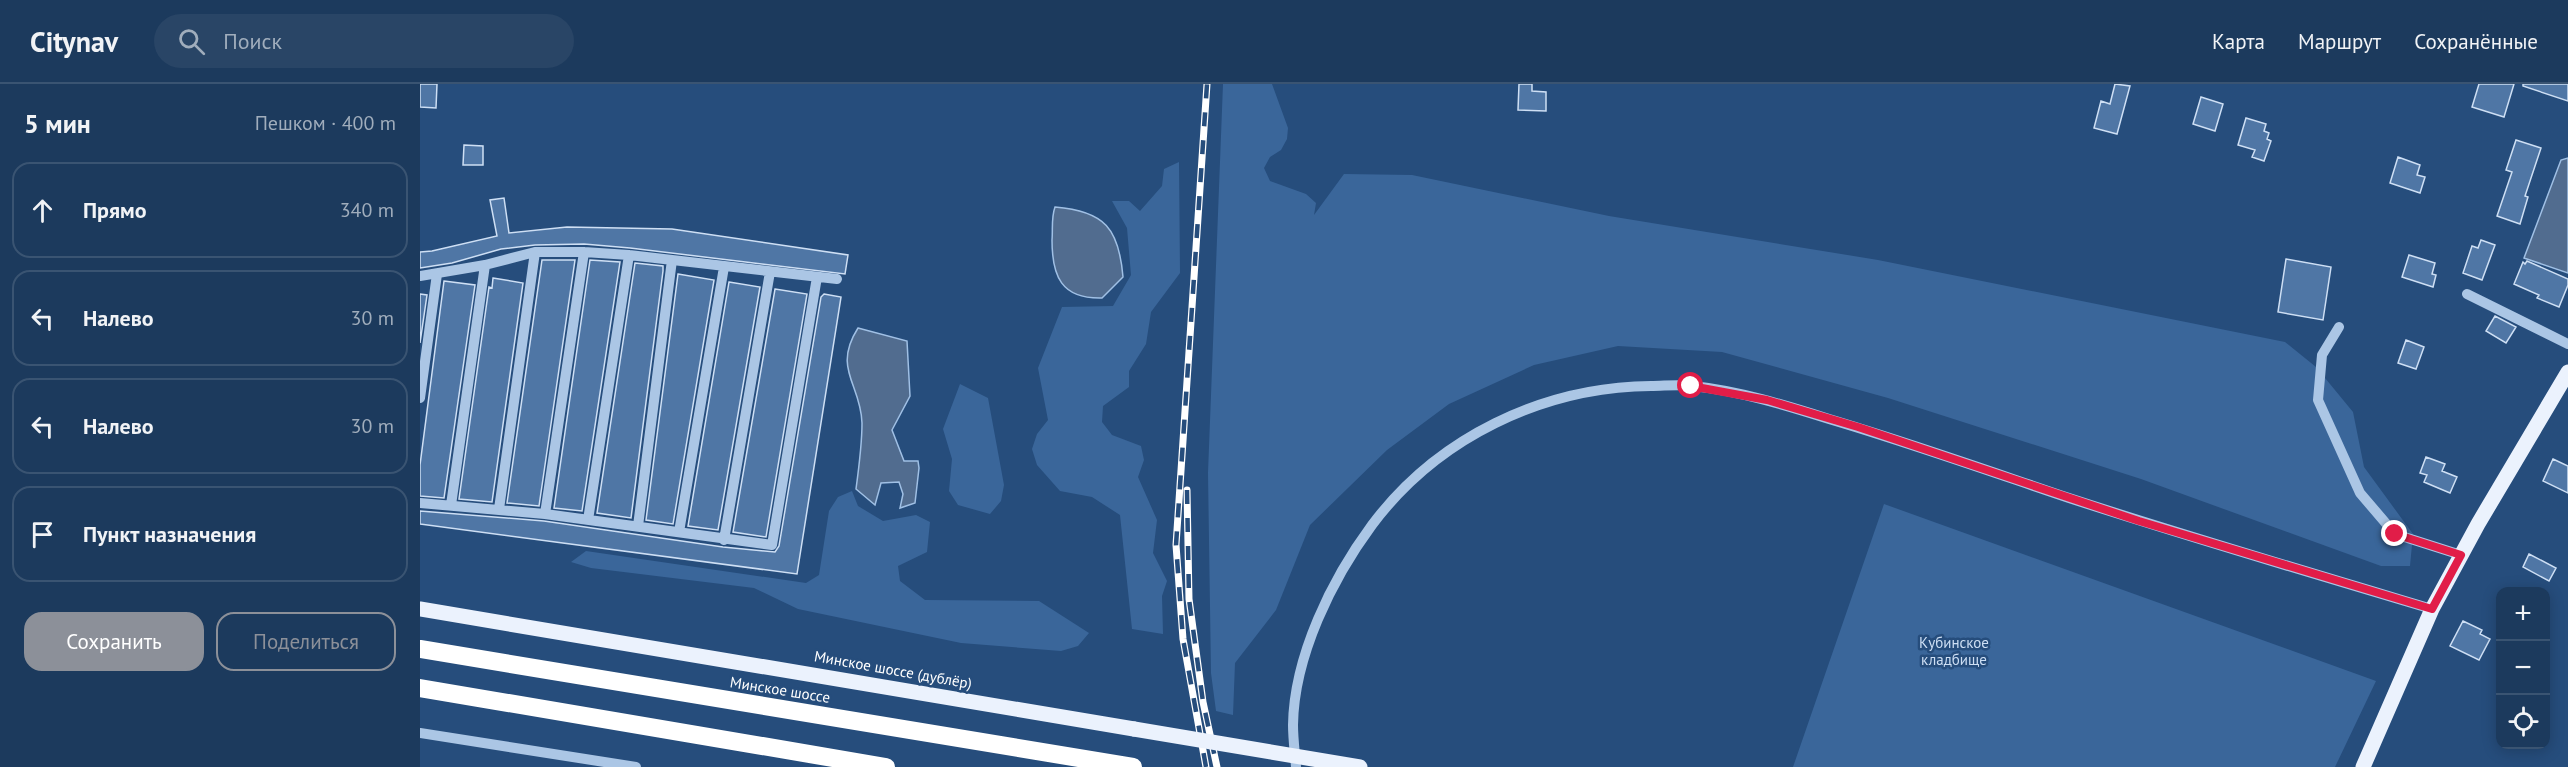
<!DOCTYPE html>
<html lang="ru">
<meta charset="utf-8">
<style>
:root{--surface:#1c3a5d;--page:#294566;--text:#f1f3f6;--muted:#a0adbc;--line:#3a5472;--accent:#8c9099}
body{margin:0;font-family:"PT Sans",sans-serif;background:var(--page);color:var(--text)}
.controls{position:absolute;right:18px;bottom:18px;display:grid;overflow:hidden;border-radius:12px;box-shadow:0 3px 15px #0003}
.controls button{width:54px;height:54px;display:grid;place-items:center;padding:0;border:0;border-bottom:2px solid var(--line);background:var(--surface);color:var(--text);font:30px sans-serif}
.stop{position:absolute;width:18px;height:18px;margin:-14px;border:4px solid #e11d48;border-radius:50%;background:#fff}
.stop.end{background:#e11d48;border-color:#fff;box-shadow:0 2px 6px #0008}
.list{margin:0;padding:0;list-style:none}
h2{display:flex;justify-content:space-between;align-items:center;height:78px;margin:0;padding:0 24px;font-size:26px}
h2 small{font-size:20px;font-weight:400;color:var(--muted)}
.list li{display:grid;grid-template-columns:39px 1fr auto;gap:18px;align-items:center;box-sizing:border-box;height:96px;margin:0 12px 12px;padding:0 12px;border:2px solid var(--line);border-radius:18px}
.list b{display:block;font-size:22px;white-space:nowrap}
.list em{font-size:20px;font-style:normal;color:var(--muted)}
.actions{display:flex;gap:12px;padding:18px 24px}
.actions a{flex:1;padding:14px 0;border:2px solid var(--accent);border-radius:18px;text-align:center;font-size:21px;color:var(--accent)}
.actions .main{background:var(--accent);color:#fff}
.icon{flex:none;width:33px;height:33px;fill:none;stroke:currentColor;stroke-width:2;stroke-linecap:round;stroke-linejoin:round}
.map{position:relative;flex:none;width:2148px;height:683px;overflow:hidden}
header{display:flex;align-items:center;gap:36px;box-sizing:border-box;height:84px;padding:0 30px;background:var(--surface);border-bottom:2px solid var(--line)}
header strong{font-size:28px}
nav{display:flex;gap:33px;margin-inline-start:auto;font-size:21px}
.search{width:420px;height:54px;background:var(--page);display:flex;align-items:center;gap:15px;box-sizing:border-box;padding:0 21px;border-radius:33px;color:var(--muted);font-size:22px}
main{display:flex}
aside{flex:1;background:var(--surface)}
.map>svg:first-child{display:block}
</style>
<header>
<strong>Citynav</strong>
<div class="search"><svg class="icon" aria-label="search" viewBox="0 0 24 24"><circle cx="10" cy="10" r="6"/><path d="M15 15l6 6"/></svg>Поиск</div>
<nav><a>Карта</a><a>Маршрут</a><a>Сохранённые</a></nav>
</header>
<main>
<aside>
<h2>5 мин<small>Пешком · 400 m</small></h2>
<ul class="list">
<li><svg class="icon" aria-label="ahead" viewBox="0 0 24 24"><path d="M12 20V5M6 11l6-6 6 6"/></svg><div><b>Прямо</b></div><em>340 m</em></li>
<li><svg class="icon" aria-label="left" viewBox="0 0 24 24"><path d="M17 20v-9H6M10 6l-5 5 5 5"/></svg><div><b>Налево</b></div><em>30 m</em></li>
<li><svg class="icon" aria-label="left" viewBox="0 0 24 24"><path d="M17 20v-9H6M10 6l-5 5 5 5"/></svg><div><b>Налево</b></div><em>30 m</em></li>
<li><svg class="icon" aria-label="arrive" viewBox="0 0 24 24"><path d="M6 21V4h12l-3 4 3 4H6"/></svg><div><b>Пункт назначения</b></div></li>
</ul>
<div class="actions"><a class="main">Сохранить</a><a>Поделиться</a></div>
</aside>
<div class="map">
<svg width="2148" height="683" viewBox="0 0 2148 683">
<rect width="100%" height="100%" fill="#264d7c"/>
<path fill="#3a669a" d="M803 0H852L868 44 867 55 861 66 850 73 844 84 850 97 886 110 896 119 894 131 924 90 992 91 1189 132 1458 176 1865 258 1896 283 1933 328 1944 383 1993 450 1990 482H1961L1721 395 1468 314 1302 268 1198 262 1114 281 1029 320 967 366 890 441 856 526 815 579 813 631 796 627 791 589 788 389Z
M759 78 760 189 731 228 726 260 709 287V303L683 322 682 338 692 351 721 362 724 376 718 393 737 436 733 469 747 497 742 512 743 550 712 545 700 431 672 413 640 407 617 381 612 365 617 350 628 336 618 284 642 223 693 222 711 191 707 144 692 117H709L720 127 742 102 744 85Z
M540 300 568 314 584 401 581 417 570 430 538 421 529 407 532 375 523 345Z
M432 407 438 422 463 437 496 431 510 438 507 468 478 482 480 497 505 516 619 517 669 549 658 562 641 567 541 559 378 525 334 504 171 484 151 478 166 467 386 499 399 491 409 427 418 413Z
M1464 420 1956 597 1915 683H1373Z"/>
<path fill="#516c8f" stroke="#a0c0e5" stroke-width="1.5" d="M2148 74V189L2104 174 2141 76Z
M635 123C685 127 699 145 703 193L682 214C641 215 632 192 632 156 633 145 631 134 635 123Z
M438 244 487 257 490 312 472 346 484 377H498L499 384 495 419 480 424 483 410 479 398 461 399 455 421 436 405C439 383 442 361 442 339 441 300 412 285 438 244Z"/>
<path fill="#4f76a5" stroke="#cedff4" stroke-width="1.5" d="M0 0H17L16 24 0 23Z
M1099 0H1112V7L1126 8V27L1098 26Z
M1695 0 1710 2 1697 50 1674 44 1681 17 1690 20Z
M2059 0H2094L2084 33 2052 23Z
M2103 0H2148V17L2103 2Z
M1781 13 1803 20 1795 47 1773 40Z
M1826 34 1846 40 1844 47 1849 49 1847 55 1851 57 1844 77 1832 73 1835 66 1818 61Z
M2096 56 2121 64 2105 112 2108 113 2100 140 2077 132 2092 88 2086 86Z
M44 61 63 62V81H43Z
M1978 73 2000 81 1997 91 2005 93 2000 109 1970 99Z
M84 114 89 149 147 143 252 145 428 171 425 190 210 164 164 160 115 161 81 165 32 179 0 184V168L12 167 77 152 70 116Z
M2061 156 2075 161 2062 196 2043 189 2052 162 2058 164Z
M1989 171 2015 179 2012 190 2016 191 2013 203 1982 193Z
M1866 175 1911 183 1903 236 1858 228Z
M122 176H155L119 422 87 419Z
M170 176 200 178 162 427 134 424Z
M2107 177 2148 195V201L2139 223 2117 214 2119 211 2094 200 2103 178 2105 180Z
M215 179 243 182V187L211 434 177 429Z
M258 190 294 196 253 440 226 436Z
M73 194 103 199 72 418 39 415 69 203 72 204Z
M24 197 55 201 24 414 0 412V381Z
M309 198 340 203 298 446 268 442Z
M355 205 387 210 346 453 313 448Z
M0 210 7 211 0 259Z
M404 210 421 213 377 490 0 440V427L124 437 303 463 355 468 359 462 401 213Z
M2075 232 2096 243 2086 259 2066 247Z
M1986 256 2004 263 1996 285 1978 279Z
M2006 373 2025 380 2022 387 2037 393 2030 409 2004 398 2007 391 2000 389Z
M2133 375 2148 382V409L2123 397Z
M2109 470 2136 484 2129 497 2103 483Z
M2043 537 2062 546 2060 550 2070 555 2059 576 2030 562Z"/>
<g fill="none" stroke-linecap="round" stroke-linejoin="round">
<path stroke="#abc6e5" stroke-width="10" d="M0 192 65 181 115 168H164L209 171 417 195
M2047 210 2148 260
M1919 243 1902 271 1898 316 1940 409 1975 450 2041 471
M0 314 17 190
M0 419 125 430 352 461 397 193
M31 421 65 181
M79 425 115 168
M125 430 164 168
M168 436 209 171
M218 442 252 176
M259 448 304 183
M304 456 350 188
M0 649 216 683
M876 683C875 669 873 655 873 641 874 572 912 495 952 441 1017 354 1122 303 1231 302 1244 302 1259 300 1273 302 1319 307 1365 321 1409 335 1490 359 1569 387 1649 414 1769 453 1891 489 2012 525"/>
<path stroke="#ebf2fd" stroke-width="15" d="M0 525 714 645
M1943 683 2012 525 2058 440 2148 288"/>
<path stroke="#fff" stroke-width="18" d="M0 565 713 683
M0 604 466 683"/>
<g stroke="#fff" stroke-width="7">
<path id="rail" d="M767 406 769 515 783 618 797 683
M786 683 763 555 756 461 787 0"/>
</g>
<use href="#rail" stroke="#264d7c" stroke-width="4.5" stroke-dasharray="14" stroke-linecap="butt"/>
<path stroke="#ebf2fd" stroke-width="15" d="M714 645 940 683"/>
</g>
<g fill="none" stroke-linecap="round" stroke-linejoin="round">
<path stroke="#e11d48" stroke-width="8" d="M1271 302 1347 316 1438 343 1719 437 2012 525 2041 471 1975 450"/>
</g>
<g text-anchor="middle" stroke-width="5" stroke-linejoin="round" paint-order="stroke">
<g font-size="15" fill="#cedff4" stroke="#264d7c">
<text x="1534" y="564">Кубинское<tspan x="1534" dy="17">кладбище</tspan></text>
</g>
<g font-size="15" fill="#fff" stroke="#264d7c">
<text transform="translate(473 586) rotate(10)" y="5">Минское шоссе (дублёр)</text>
<text transform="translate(360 606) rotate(9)" y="5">Минское шоссе</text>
</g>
</g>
</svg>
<div class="controls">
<button>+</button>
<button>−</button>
<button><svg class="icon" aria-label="locate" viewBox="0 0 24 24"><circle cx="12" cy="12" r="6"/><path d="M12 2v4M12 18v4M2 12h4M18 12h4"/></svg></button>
</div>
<div class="stop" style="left:1271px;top:302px"></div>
<div class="stop end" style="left:1975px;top:450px"></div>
</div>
</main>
